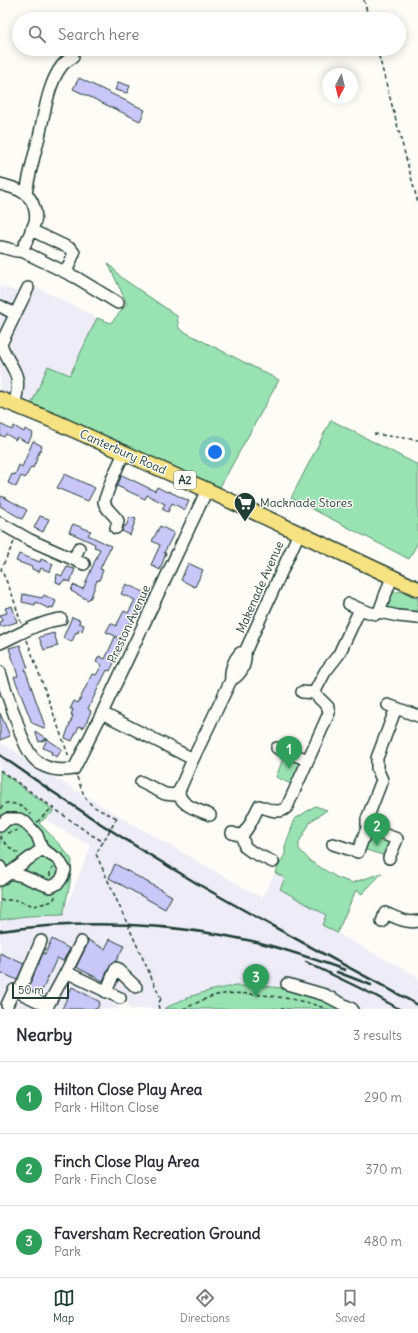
<!DOCTYPE html>
<meta charset="utf-8">
<style>
:root{--surface:#fff;--page:#f7f7f7;--text:#2b2b33;--muted:#7c7c81;--line:#e1e1e2;--accent:#1f3d34}
body{margin:0;font-family:Delius,sans-serif;background:var(--page);color:var(--text)}
.compass{position:absolute;left:322px;top:68px;width:36px;height:36px;border-radius:50%;background:var(--surface);box-shadow:0 2px 10px #0003;rotate:187deg}
.scale{position:absolute;left:12px;bottom:10px;width:57px;box-sizing:border-box;padding-left:4px;border:2px solid #1f3d34;border-top:0;font-size:11px;line-height:14px;white-space:nowrap;color:#1f3d34;-webkit-text-stroke:3px #fdfcf7;paint-order:stroke}
.you{position:absolute;left:215px;top:452px;width:14px;height:14px;margin:-10px;border:3px solid #fff;border-radius:50%;background:#1a73e8;box-shadow:0 0 0 6px #1a73e833}
.badge{display:grid;place-items:center;width:26px;height:26px;border-radius:50%;background:var(--accent);color:#fff;font-size:13px;font-weight:700}
.pin{position:absolute;translate:-50% -33px;filter:drop-shadow(0 1px 2px #0008)}
.pin::after{content:'';position:absolute;top:21px;width:14px;height:12px;background:inherit;clip-path:polygon(0 0,100% 0,50% 100%)}
.list{margin:0;padding:0;list-style:none}
h2{display:flex;justify-content:space-between;align-items:center;height:52px;margin:0;padding:0 16px;font-size:17px}
h2 small{font-size:13px;font-weight:400;color:var(--muted)}
.list li{display:grid;grid-template-columns:26px 1fr auto;gap:12px;align-items:center;box-sizing:border-box;height:72px;padding:0 16px;border-top:1px solid var(--line)}
.list b{display:block;font-size:15px;white-space:nowrap}
.list p{margin:0;font-size:13px;white-space:nowrap;color:var(--muted)}
.list em{font-size:13px;font-style:normal;color:var(--muted)}
.icon{flex:none;width:22px;height:22px;fill:none;stroke:currentColor;stroke-width:2;stroke-linecap:round;stroke-linejoin:round}
.map{position:relative;flex:none;width:418px;height:1009px;overflow:hidden}
.search{position:absolute;background:var(--surface);box-shadow:0 2px 10px #0003;left:12px;right:12px;top:12px;height:44px;display:flex;align-items:center;gap:10px;box-sizing:border-box;padding:0 14px;border-radius:22px;color:var(--muted);font-size:15px}
.sheet{height:268px;background:var(--surface)}
nav{display:flex;justify-content:space-around;align-items:center;box-sizing:border-box;height:56px;border-top:1px solid var(--line);background:var(--surface);font-size:11px;color:var(--muted)}
nav a{display:grid;justify-items:center;gap:2px}
nav .on{color:var(--accent)}
.map>svg:first-child{display:block}
</style>
<div class="map">
<svg width="418" height="1009" viewBox="0 0 418 1009">
<rect width="100%" height="100%" fill="#fdfcf7"/>
<filter id="ink" filterUnits="userSpaceOnUse"><feTurbulence type="fractalNoise" baseFrequency=".025" numOctaves="2"/><feDisplacementMap in="SourceGraphic" scale="8" xChannelSelector="R" yChannelSelector="G"/><feConvolveMatrix kernelMatrix="1 2 1 2 8 2 1 2 1" color-interpolation-filters="sRGB"/></filter>
<g filter="url(#ink)">
<path fill="#edecf7" d="M24 281 97 318 70 375 31 405 0 392V286L18 292Z
M0 742 15 751 31 763 122 818 262 898 275 873 285 878 326 916 322 925 418 977V1009H345L285 988 265 986H236L216 988 202 992 164 1009H153V1008L130 1009 126 1001 117 1009H0V920L25 916 63 915 91 846 47 821 53 811 0 769Z"/>
<path fill="#99e2b1" stroke="#5c9072" d="M108 263 122 278 177 316 179 329 279 380 220 487 31 405 48 366 70 375 97 318 111 323 127 304Z
M331 420 418 465V542L409 559 291 498Z
M401 591 418 599V614L398 611 389 609 388 601 392 593Z
M285 753 303 760 293 785 276 777Z
M0 771 52 809 53 812 39 823 60 845 72 860 70 883 63 915 27 916 0 920Z
M315 806 327 810 311 821 299 842V849L310 861 336 877 352 883 382 873 362 894 356 890 337 933 322 925 326 915 280 889 285 878 275 873 285 854V846L295 819Z
M370 831 391 839 386 856 363 849Z
M236 986H265L304 991 345 1009H164C187 996 210 989 236 986Z"/>
<path fill="#c9c6f8" stroke="#1f3d34" d="M79 78 145 110 140 121 73 89Z
M118 82 130 86 127 93 115 90Z
M0 424 12 430 14 426 24 432 25 429 33 433 28 443 17 437 16 440 6 434 4 437 0 435Z
M33 441 42 446 36 459H37L33 468 31 467 25 478 21 476 16 487 8 483 12 474 15 475 19 465 22 467Z
M65 474 95 488 88 501 57 488Z
M122 475 155 491 157 487 167 492 168 491 189 501 185 510 172 503 168 512 162 509 165 504 147 495 145 499 117 486Z
M2 496 27 510 22 519 0 506V499Z
M40 516 49 519 43 532 34 528Z
M130 517 136 519 130 535 122 531 124 526H126Z
M73 524 91 531 88 535 111 546 100 569 103 570 99 581 97 580 91 597 88 600 71 591 73 585 83 589 100 549 94 547 95 544 69 532Z
M160 526 174 533 164 553H166L160 570 151 565 160 545 152 541Z
M19 554 40 562 41 559 53 564 50 572 41 568 39 572 32 569V567L16 561Z
M188 563 203 570 195 587 181 580Z
M67 567 75 569 70 582 64 580 61 584 56 582 57 574 62 576Z
M126 584 144 592 134 615 135 616 131 625 128 623 120 638 106 632 111 623 116 626 124 611 128 613 135 600 121 594Z
M23 594 42 598 44 595 56 601 53 608 50 607 49 609 36 602 35 605 22 602Z
M12 606 17 622 1 627 0 622 2 621 0 615 7 613 5 608Z
M72 617 80 620 79 623 84 625 82 631 79 630 78 633 76 632 72 642 63 638Z
M54 633 58 646 44 650 39 637Z
M115 637 124 643 110 671 107 670 88 709 91 711 87 721 83 728 79 726 72 741 65 738 73 715H71L73 709H70L74 701 78 703 92 674 96 675 102 665 96 662 99 656 105 659Z
M20 645 28 668 25 669 46 729 32 723 14 677 18 676 9 648Z
M0 713 10 736 0 740Z
M35 731 62 749 57 757 51 754 52 752 43 748 47 739 39 742Z
M115 864 172 896 165 909 109 878Z
M52 939 70 949 63 961 57 958 40 995 28 989 43 953 45 954Z
M110 939 124 946 116 961 112 962 110 965 103 981 76 967 87 945 88 940 105 949Z
M0 953 24 964 17 980 0 972Z
M72 987 100 1002 97 1009H62Z"/>
<g fill="none" stroke-linecap="round" stroke-linejoin="round">
<g stroke="#1f3d34" stroke-width="14">
<path id="minor" d="M0 184C14 188 30 191 34 207 36 212 36 217 35 222 31 232 26 242 22 251 14 253 8 247 0 247
M26 194C29 174 34 156 39 137 44 115 48 84 61 67 64 62 68 60 73 57
M31 230 71 249 74 253 66 272
M22 251 77 278 118 303
M0 306 15 314
M14 405C24 371 11 372 1 344L28 288
M0 523 30 540 84 564
M116 528 118 521C114 514 106 510 104 502L112 479 124 453
M74 559 79 548
M349 604 360 609
M379 612 398 616 418 618
M0 643C20 634 39 622 61 619
M0 672C5 688 10 703 16 719 26 751 34 775 74 769L102 713 207 490
M231 680C242 674 246 664 245 652L299 533
M302 692 314 693
M388 705 418 716
M102 713 193 759
M277 748 308 760
M141 782 165 794 174 795 179 791
M210 815C199 810 179 806 179 791L193 759 231 680C230 670 233 661 240 653L245 652
M0 826 7 819H19L25 822 37 835 42 849 59 860 65 870C62 880 59 884 50 887L22 876 10 873
M367 828 397 839 389 858
M232 833 242 836
M333 844 358 852 367 828V819L382 780 377 768V758L396 708
M273 862 252 852 245 847 242 836 250 824 259 806C268 809 279 815 287 807L329 713 328 707 314 693 325 672 339 654 360 609 371 613 376 614 379 612 392 577
M0 867 4 877
M0 880 42 849
M382 922 385 913C395 917 407 924 418 921
M66 972 120 998
M287 984 325 995 352 1009
M19 992 41 941
M106 992 116 968 136 987
M7 1005 14 990 48 1006
M46 1009 66 972 81 942"/>
</g>
<g stroke="#1f3d34" stroke-width="17">
<path id="major" d="M0 399 56 422 207 490 418 589"/>
</g>
<path stroke="#1f3d34" stroke-width="1.5" stroke-dasharray="4 3" stroke-linecap="butt" d="M364 0 369 19
M377 49 418 203
M374 434 418 440
M14 542 1 569 12 594 21 623
M27 640 69 757
M0 770 90 834 104 842
M77 777C87 806 90 806 117 818
M0 809 6 803C17 803 24 807 31 815
M37 822 53 807
M7 833 19 830
M0 836C2 842 14 852 20 854
M50 876V872L53 867
M0 900H16L34 906 53 901 56 895
M159 1009 158 1004 161 999
M183 1009C196 1004 210 995 223 994 247 991 305 999 326 1009
M273 1009H288"/>
<use href="#minor" stroke="#fdfcf7" stroke-width="11"/>
<use href="#major" stroke="#f7e281" stroke-width="14"/>
<path stroke="#1f3d34" stroke-width="2.5" d="M0 755C64 801 130 844 198 884 270 926 345 965 418 1005
M0 931C82 919 171 923 252 941 283 948 314 959 345 970
M306 962 376 996 399 1009
M337 972 371 985"/>
<path stroke="#1f3d34" stroke-width="1.5" stroke-dasharray="4 3" stroke-linecap="butt" d="M117 818 96 854 161 999"/>
</g>
</g>
<defs>
<g id="supermarket-pin" transform="scale(1.15)"><path d="M0 17L-7.5 6A9.5 9.5 0 1 1 7.5 6Z" fill="#1f3d34" stroke="#fdfcf7"/><path d="M-6-5.5h2.5l.6 2H6L4.5 2H-2.5L-4.4-4H-6ZM-1.5 3.2a1.3 1.3 0 1 0 .1 0ZM3 3.2a1.3 1.3 0 1 0 .1 0Z" fill="#fff"/></g>
</defs>
<g fill-rule="evenodd">
<use href="#supermarket-pin" x="245" y="503"/>
</g>
<g text-anchor="middle" stroke-width="3" stroke-linejoin="round" paint-order="stroke">
<rect fill="#fdfcf7" stroke="#62766e" stroke-width="1" x="174" y="471" width="22" height="18" rx="3"/>
<g font-size="11" font-weight="bold" fill="#1f3d34">
<text x="185" y="484">A2</text>
</g>
<g font-size="12" fill="#1f3d34" stroke="#fdfcf7">
<text transform="translate(123 452) rotate(24)" y="4">Canterbury Road</text>
<text transform="translate(260 587) rotate(-66)" y="4">Makenade Avenue</text>
<text transform="translate(129 624) rotate(-65)" y="4">Preston Avenue</text>
</g>
<g font-size="12" fill="#1f3d34" stroke="#fdfcf7" text-anchor="start">
<text x="260" y="507">Macknade Stores</text>
</g>
</g>
</svg>
<svg class="compass" viewBox="-18 -18 36 36"><path d="M0-13l5 13h-10z" fill="#e53935"/><path d="M0 13l5-13h-10z" fill="#7c7c81"/></svg>
<div class="scale">50 m</div>
<div class="you"></div>
<div class="pin badge" style="left:289px;top:769px;background:#2e9e5b">1</div>
<div class="pin badge" style="left:377px;top:846px;background:#2e9e5b">2</div>
<div class="pin badge" style="left:256px;top:997px;background:#2e9e5b">3</div>
<div class="search"><svg class="icon" aria-label="search" viewBox="0 0 24 24"><circle cx="10" cy="10" r="6"/><path d="M15 15l6 6"/></svg>Search here</div>
</div>
<section class="sheet">
<h2>Nearby<small>3 results</small></h2>
<ul class="list">
<li><span class="badge" style="background:#2e9e5b">1</span><div><b>Hilton Close Play Area</b><p>Park · Hilton Close</p></div><em>290 m</em></li>
<li><span class="badge" style="background:#2e9e5b">2</span><div><b>Finch Close Play Area</b><p>Park · Finch Close</p></div><em>370 m</em></li>
<li><span class="badge" style="background:#2e9e5b">3</span><div><b>Faversham Recreation Ground</b><p>Park</p></div><em>480 m</em></li>
</ul>
</section>
<nav>
<a class="on"><svg class="icon" aria-label="map" viewBox="0 0 24 24"><path d="M3 6l6-2 6 2 6-2v14l-6 2-6-2-6 2zM9 4v14M15 6v14"/></svg>Map</a>
<a><svg class="icon" aria-label="directions" viewBox="0 0 24 24"><path d="M12 3l9 9-9 9-9-9zM9 14v-3h6M13 9l2 2-2 2"/></svg>Directions</a>
<a><svg class="icon" aria-label="saved" viewBox="0 0 24 24"><path d="M7 4h10v16l-5-4-5 4z"/></svg>Saved</a>
</nav>
